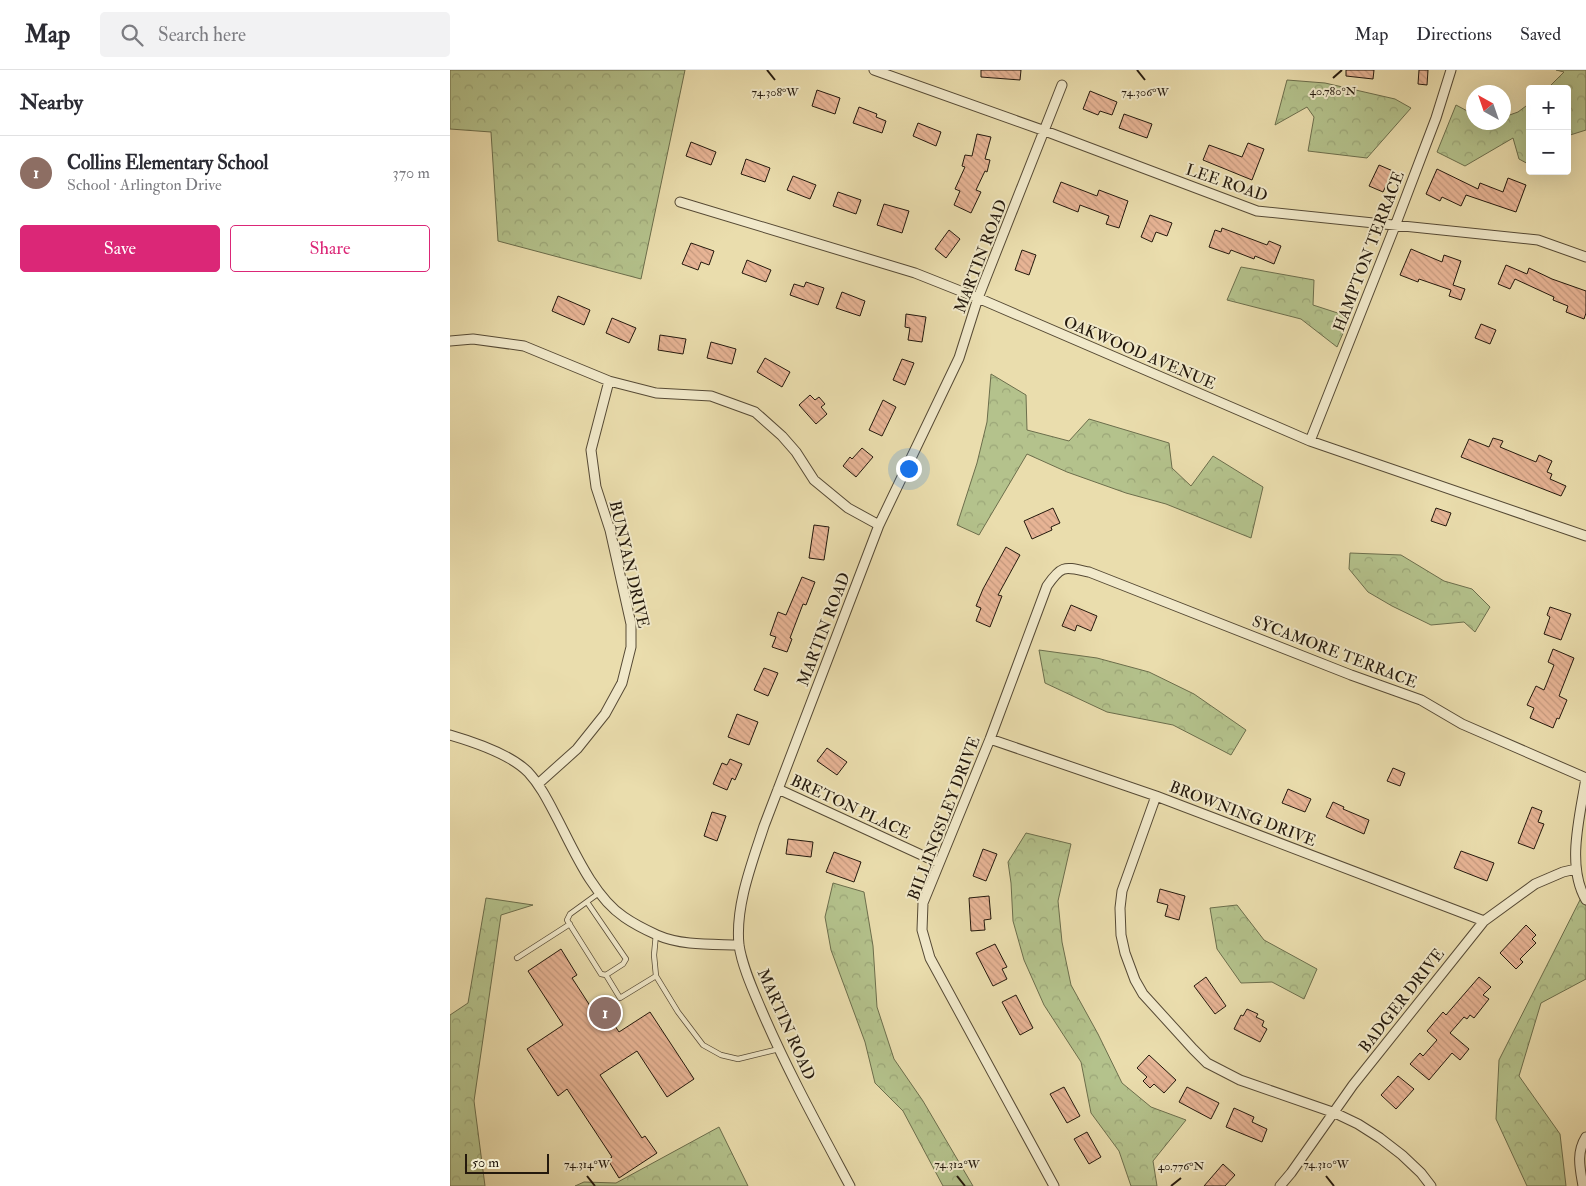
<!DOCTYPE html>
<meta charset="utf-8">
<style>
:root{--surface:#fff;--page:#f2f2f3;--text:#2b2b33;--muted:#7c7c81;--line:#e1e1e2;--accent:#db2777}
body{margin:0;font-family:"IM FELL Double Pica",serif;background:var(--page);color:var(--text)}
.controls{position:absolute;right:15px;top:15px;display:grid;overflow:hidden;border-radius:5px;box-shadow:0 5px 20px #0002}
.controls button{width:45px;height:45px;display:grid;place-items:center;padding:0;border:0;border-bottom:1px solid var(--line);background:var(--surface);color:var(--text);font:25px sans-serif}
.compass{position:absolute;left:1016px;top:15px;width:45px;height:45px;border-radius:50%;background:var(--surface);box-shadow:0 5px 20px #0002;rotate:320deg}
.scale{position:absolute;left:15px;bottom:12px;width:84px;box-sizing:border-box;padding-left:5px;border:2px solid #24190d;border-top:0;font-size:14px;line-height:18px;white-space:nowrap;color:#24190d;-webkit-text-stroke:4px #f1e9ca;paint-order:stroke}
.you{position:absolute;left:458px;top:398px;width:18px;height:18px;margin:-12px;border:4px solid #fff;border-radius:50%;background:#1a73e8;box-shadow:0 0 0 8px #1a73e833}
.badge{display:grid;place-items:center;width:32px;height:32px;border-radius:50%;background:var(--accent);color:#fff;font-size:16px;font-weight:700}
.pin{position:absolute;translate:-50% -50%;border:2px solid #fff;box-shadow:0 1px 5px #0006}
.list{margin:0;padding:0;list-style:none}
h2{display:flex;justify-content:space-between;align-items:center;height:65px;margin:0;padding:0 20px;font-size:21px}
h2 small{font-size:16px;font-weight:400;color:var(--muted)}
.list li{display:grid;grid-template-columns:32px 1fr auto;gap:15px;align-items:center;box-sizing:border-box;height:75px;padding:0 20px;border-top:1px solid var(--line)}
.list b{display:block;font-size:19px;white-space:nowrap}
.list p{margin:0;font-size:16px;white-space:nowrap;color:var(--muted)}
.list em{font-size:16px;font-style:normal;color:var(--muted)}
.actions{display:flex;gap:10px;padding:15px 20px}
.actions a{flex:1;padding:11px 0;border:1px solid var(--accent);border-radius:5px;text-align:center;font-size:18px;color:var(--accent)}
.actions .main{background:var(--accent);color:#fff}
.icon{flex:none;width:28px;height:28px;fill:none;stroke:currentColor;stroke-width:2;stroke-linecap:round;stroke-linejoin:round}
.map{position:relative;flex:none;width:1136px;height:1116px;overflow:hidden}
header{display:flex;align-items:center;gap:30px;box-sizing:border-box;height:70px;padding:0 25px;background:var(--surface);border-bottom:1px solid var(--line)}
header strong{font-size:24px}
nav{display:flex;gap:28px;margin-inline-start:auto;font-size:18px}
.search{width:350px;height:45px;background:var(--page);display:flex;align-items:center;gap:12px;box-sizing:border-box;padding:0 18px;border-radius:5px;color:var(--muted);font-size:19px}
main{display:flex}
aside{flex:1;background:var(--surface)}
.map>svg:first-child{display:block}
</style>
<header>
<strong>Map</strong>
<div class="search"><svg class="icon" aria-label="search" viewBox="0 0 24 24"><circle cx="10" cy="10" r="6"/><path d="M15 15l6 6"/></svg>Search here</div>
<nav><a>Map</a><a>Directions</a><a>Saved</a></nav>
</header>
<main>
<aside>
<h2>Nearby<small></small></h2>
<ul class="list">
<li><span class="badge" style="background:#8d6e63">1</span><div><b>Collins Elementary School</b><p>School · Arlington Drive</p></div><em>370 m</em></li>
</ul>
<div class="actions"><a class="main">Save</a><a>Share</a></div>
</aside>
<div class="map">
<svg width="1136" height="1116" viewBox="0 0 1136 1116">
<defs>
<pattern id="forest-crowns" width="20" height="18" patternUnits="userSpaceOnUse" patternTransform="scale(1.25)"><rect width="20" height="18" fill="#b4c28c"/><path d="M2 6a3 3 0 1 1 6 0M12 15a3 3 0 1 1 6 0" fill="none" stroke="#9ba678"/></pattern>
<pattern id="building-back-hatch" width="6" height="6" patternUnits="userSpaceOnUse" patternTransform="scale(1.25)"><rect width="6" height="6" fill="#e7b495"/><path d="M-1 5l2 2M0 0l6 6M5-1l2 2" fill="none" stroke="#c69a7f"/></pattern>
</defs>
<rect width="100%" height="100%" fill="#eaddad"/>
<filter id="stains"><feTurbulence type="fractalNoise" baseFrequency=".004" numOctaves="4"/><feColorMatrix values="0 0 0 0 .2 0 0 0 0 .09 0 0 0 0 .02 0 0 0 .5 -.17"/></filter>
<radialGradient id="worn" r=".72"><stop offset=".6" stop-color="#630" stop-opacity="0"/><stop offset="1" stop-color="#630" stop-opacity=".3"/></radialGradient>
<path fill="url(#forest-crowns)" stroke="#6c6e4c" d="M0 0H235L191 209 48 171 41 62 0 59Z
M1106 0H1136V60L1117 66V19H1097L1114 2Z
M837 10 875 13 945 29 961 38 917 88 858 81 864 47 857 37 825 55Z
M1080 33V95L1069 89 1063 68 1015 96 987 82 1006 35 1023 44 1024 52H1054V47L1068 42Z
M791 197 864 210 863 235 900 247 887 277 851 249 777 230Z
M541 304 576 325 577 360 619 371 639 349 719 373 722 398 741 416 763 386 813 417 801 468 716 434 676 423 617 402 577 384 529 465 507 455 527 393 537 352Z
M900 483 951 485 994 511 1022 519 1040 537 1025 562 1014 552 981 555 942 536 918 522 899 499Z
M589 580 647 588 699 602 744 624 796 660 781 685 723 655 657 642 595 613Z
M576 763 621 774 608 831 612 872 621 915 648 964 672 1013 701 1037 736 1050 703 1091 707 1116H681L669 1081 641 1043 631 992 594 935 574 890 563 851 561 813 558 792Z
M383 813 414 822 423 876 427 937 444 989 473 1031 523 1116H493L453 1041 425 1013 415 972 381 880 375 847Z
M1136 818V909L1091 933 1069 1006 1110 1064 1116 1116H1077L1046 1049 1049 990Z
M36 828 83 835 51 845 24 1031 35 1116H0V945L18 933Z
M787 835 814 870 867 899 854 929 822 912 791 913 767 879 760 838Z
M269 1057 298 1116H125L134 1112 166 1113Z"/>
<path fill="url(#building-back-hatch)" stroke="#24190d" d="M531 0H571L570 10 531 7Z
M896 0H924L923 9 896 6Z
M969 0H978L977 15 968 14Z
M367 20 390 28 385 44 362 36Z
M640 21 667 32 662 45 650 41 648 45 633 39Z
M409 37 427 44 426 47 436 51 432 63 403 53Z
M674 44 702 54 697 68 669 58Z
M468 53 491 62 486 76 463 66Z
M527 64 541 67 535 89 540 90 537 102 535 101 526 120 531 122 521 143 504 135 510 121 505 119 515 97 512 96 515 85 522 86Z
M241 72 266 82 261 95 236 86Z
M798 73 814 79 802 110 753 90 759 75 792 87Z
M296 89 320 98 315 112 291 104Z
M929 95 943 101 933 122 919 116Z
M987 99 1028 119 1030 113 1053 122 1058 108 1076 115 1066 142 1016 125 1011 136 992 127 990 131 976 124Z
M343 106 366 115 360 129 337 120Z
M611 112 647 126 649 120 678 131 669 158 656 154 659 146 630 135 628 142 603 132Z
M388 122 411 130 406 144 383 136Z
M434 134 459 141 452 163 427 155Z
M700 145 722 153 717 166 706 162 702 172 691 167Z
M772 158 817 175 819 171 831 176 824 194 805 186 804 189 781 180 779 184 759 177 765 160 771 162Z
M499 160 510 169 496 188 485 179Z
M241 173 264 181 259 195 251 192 248 200 232 194Z
M961 179 992 192 994 185 1011 191 1003 215 1015 219 1011 230 999 226 1001 220 969 209 968 212 950 205Z
M572 180 586 185 579 205 565 200Z
M297 190 321 200 316 212 292 203Z
M1056 195 1077 204 1079 198 1102 209 1136 221V243L1134 249 1116 242 1118 236 1103 230 1104 227 1065 209 1060 219 1048 214Z
M356 212 374 218 368 235 340 225 344 214 354 217Z
M392 222 415 231 410 246 386 238Z
M108 226 140 240 134 255 102 241Z
M456 244 476 247 472 272 458 270 460 258 455 257Z
M162 248 186 258 179 273 156 263Z
M1031 254 1046 260 1040 274 1025 268Z
M210 265 236 269 233 284 208 280Z
M261 272 286 279 282 294 257 288Z
M315 288 340 302 332 317 307 302Z
M452 289 464 293 455 315 443 310Z
M360 325 365 330 369 327 375 334 371 337 377 344 366 354 349 335Z
M433 330 446 337 432 366 419 360Z
M1043 368 1053 371 1050 377 1086 392 1089 385 1102 391 1097 402 1102 404 1100 409 1116 416 1111 426 1011 387 1019 369 1039 377Z
M412 378 423 387 406 407 393 396 400 387 402 389Z
M603 438 610 453 601 457 602 460 582 469 574 451Z
M986 438 1001 443 996 456 981 451Z
M364 455 379 457 374 490 359 488Z
M556 477 570 485 548 525 552 526 540 557 526 551 531 538 526 536 533 519Z
M352 507 365 512 356 535 353 534 340 568 342 569 337 582 322 577 326 567 320 565 328 542 336 545Z
M621 535 647 546 641 561 627 555 625 561 612 556Z
M1100 537 1121 544 1111 570 1094 564 1100 547 1097 545Z
M1103 579 1124 588 1109 626 1117 630 1109 649 1107 648 1103 658 1080 648 1084 638 1077 635 1086 616 1094 620 1104 595 1098 592Z
M314 598 328 603 318 626 304 620Z
M287 644 308 652 299 675 278 667Z
M377 678 397 692 387 705 367 691Z
M280 689 292 694 285 710 282 708 277 720 263 714 272 693 277 695Z
M943 698 955 703 950 716 937 711Z
M838 719 861 729 855 742 832 733Z
M883 732 894 737 893 739 919 750 914 764 876 747Z
M1082 737 1092 741 1088 752 1094 754 1084 779 1068 773Z
M262 742 276 746 267 771 254 766Z
M338 769 363 772 361 787 336 784Z
M533 779 547 784 536 811 523 806Z
M1011 781 1044 793 1037 811 1004 798Z
M384 782 411 792 404 812 376 802Z
M710 819 735 826 729 850 715 846 718 835 707 832Z
M539 826 541 849 534 850 535 860 521 861 519 828Z
M1076 855 1086 865 1082 869 1086 873 1070 889 1073 892 1066 899 1050 883Z
M545 874 557 897 552 899 557 909 543 916 526 883Z
M111 879 127 905 122 908 148 948 156 943 169 962 200 942 244 1009 217 1027 187 981 150 1005 192 1068 195 1066 207 1083 169 1108 158 1090 162 1087 117 1019 108 1026 77 979 113 955 78 901Z
M756 907 776 936 765 944 744 916Z
M1029 907 1041 917 1033 925 1039 929 1024 948 1020 945 1017 949 1014 947 1000 963 1019 979 1010 990 1002 983 979 1010 960 994 970 983 973 986 987 970 977 961 993 942 996 945Z
M566 925 583 958 570 965 552 932Z
M797 939 808 944 806 947 814 951 812 956 817 959 810 972 784 959 791 945 793 946Z
M699 985 726 1010 714 1023 704 1014 700 1018 693 1011 697 1007 687 998Z
M948 1006 964 1019 946 1039 931 1025Z
M614 1017 630 1046 617 1053 600 1024Z
M737 1017 769 1033 761 1049 729 1032Z
M784 1038 804 1047 802 1052 817 1059 812 1072 776 1057Z
M637 1062 651 1087 639 1094 624 1069Z
M773 1094 785 1105 775 1116H754Z"/>
<g fill="none" stroke-linecap="round" stroke-linejoin="round">
<g stroke="#564a35" stroke-width="6">
<path id="lane" d="M137 832 176 889 173 894 156 905 151 904 117 850 120 844 149 823
M206 864 204 885 206 906 228 942 253 975 271 985 288 989 329 979
M67 888 120 854
M156 905 170 928 206 906"/>
</g>
<g stroke="#564a35" stroke-width="11">
<path id="street" d="M424 0 595 61 807 141 1088 170 1136 187
M230 132 465 203 528 228 860 371 1136 466
M0 271 23 269 74 276 159 311 206 323 261 326 305 342 332 366 346 382 364 410 398 438 429 455
M860 371 945 156 986 48 1001 0
M0 665C24 672 60 684 78 702 91 716 99 733 108 750 124 781 144 827 174 847 184 854 196 860 207 865 232 876 263 874 289 875
M540 669 706 726 1034 851
M1136 708C1130 746 1116 796 1136 830
M88 714 127 679 155 644 172 613 181 577V554L160 460 146 417 141 380 159 311
M328 719 489 793
M706 726 672 821 670 838 671 865 675 883 685 910 693 924 743 979 757 993 790 1010 885 1043 908 1054 930 1068 952 1085 971 1103 981 1116
M400 1116C369 1058 337 1000 311 939 303 920 292 896 289 875 285 836 302 793 314 756L429 455 509 288 528 228 612 15
M604 1116 480 888 472 860 473 833 540 669 597 516C612 494 615 497 639 502L901 605 971 630 1012 654 1136 708
M830 1116 841 1103 903 1015 1034 851 1085 814 1113 802 1126 799
M1133 1116C1130 1098 1126 1083 1136 1067"/>
</g>
<use href="#lane" stroke="#f1e9ca" stroke-width="4.5"/>
<use href="#street" stroke="#f1e9ca" stroke-width="9"/>
</g>
<path fill="none" stroke="#24190d" stroke-width="2" d="M317 0 325 10M687 0 695 10M883 8 892 0M137 1106 145 1116M507 1106 515 1116M876 1106 884 1116M721 1116 731 1108"/>
<g text-anchor="middle" stroke-width="4" stroke-linejoin="round" paint-order="stroke">
<g font-size="16" fill="#24190d" stroke="#f1e9ca">
<text transform="translate(777 112) rotate(19)" y="6">LEE ROAD</text>
<text transform="translate(918 181) rotate(-69)" y="6">HAMPTON TERRACE</text>
<text transform="translate(530 186) rotate(-69)" y="6">MARTIN ROAD</text>
<text transform="translate(690 282) rotate(23)" y="6">OAKWOOD AVENUE</text>
<text transform="translate(180 494) rotate(77)" y="6">BUNYAN DRIVE</text>
<text transform="translate(373 559) rotate(-69)" y="6">MARTIN ROAD</text>
<text transform="translate(885 581) rotate(21)" y="6">SYCAMORE TERRACE</text>
<text transform="translate(401 736) rotate(25)" y="6">BRETON PLACE</text>
<text transform="translate(793 743) rotate(21)" y="6">BROWNING DRIVE</text>
<text transform="translate(493 748) rotate(-69)" y="6">BILLINGSLEY DRIVE</text>
<text transform="translate(951 930) rotate(-52)" y="6">BADGER DRIVE</text>
<text transform="translate(337 954) rotate(66)" y="6">MARTIN ROAD</text>
</g>
</g>
<g font-size="12" text-anchor="middle" fill="#24190d" stroke="#f1e9ca" stroke-width="4" stroke-linejoin="round" paint-order="stroke">
<text x="883" y="25">40.780°N</text>
<text x="325" y="26">74.308°W</text>
<text x="695" y="26">74.306°W</text>
<text x="137" y="1098">74.314°W</text>
<text x="507" y="1098">74.312°W</text>
<text x="876" y="1098">74.310°W</text>
<text x="731" y="1100">40.776°N</text>
</g>
<rect width="100%" height="100%" filter="url(#stains)"/>
<rect width="100%" height="100%" fill="url(#worn)"/>
</svg>
<div class="controls">
<button>+</button>
<button>−</button>
</div>
<svg class="compass" viewBox="-18 -18 36 36"><path d="M0-13l5 13h-10z" fill="#e53935"/><path d="M0 13l5-13h-10z" fill="#7c7c81"/></svg>
<div class="scale">50 m</div>
<div class="you"></div>
<div class="pin badge" style="left:155px;top:943px;background:#8d6e63">1</div>
</div>
</main>
